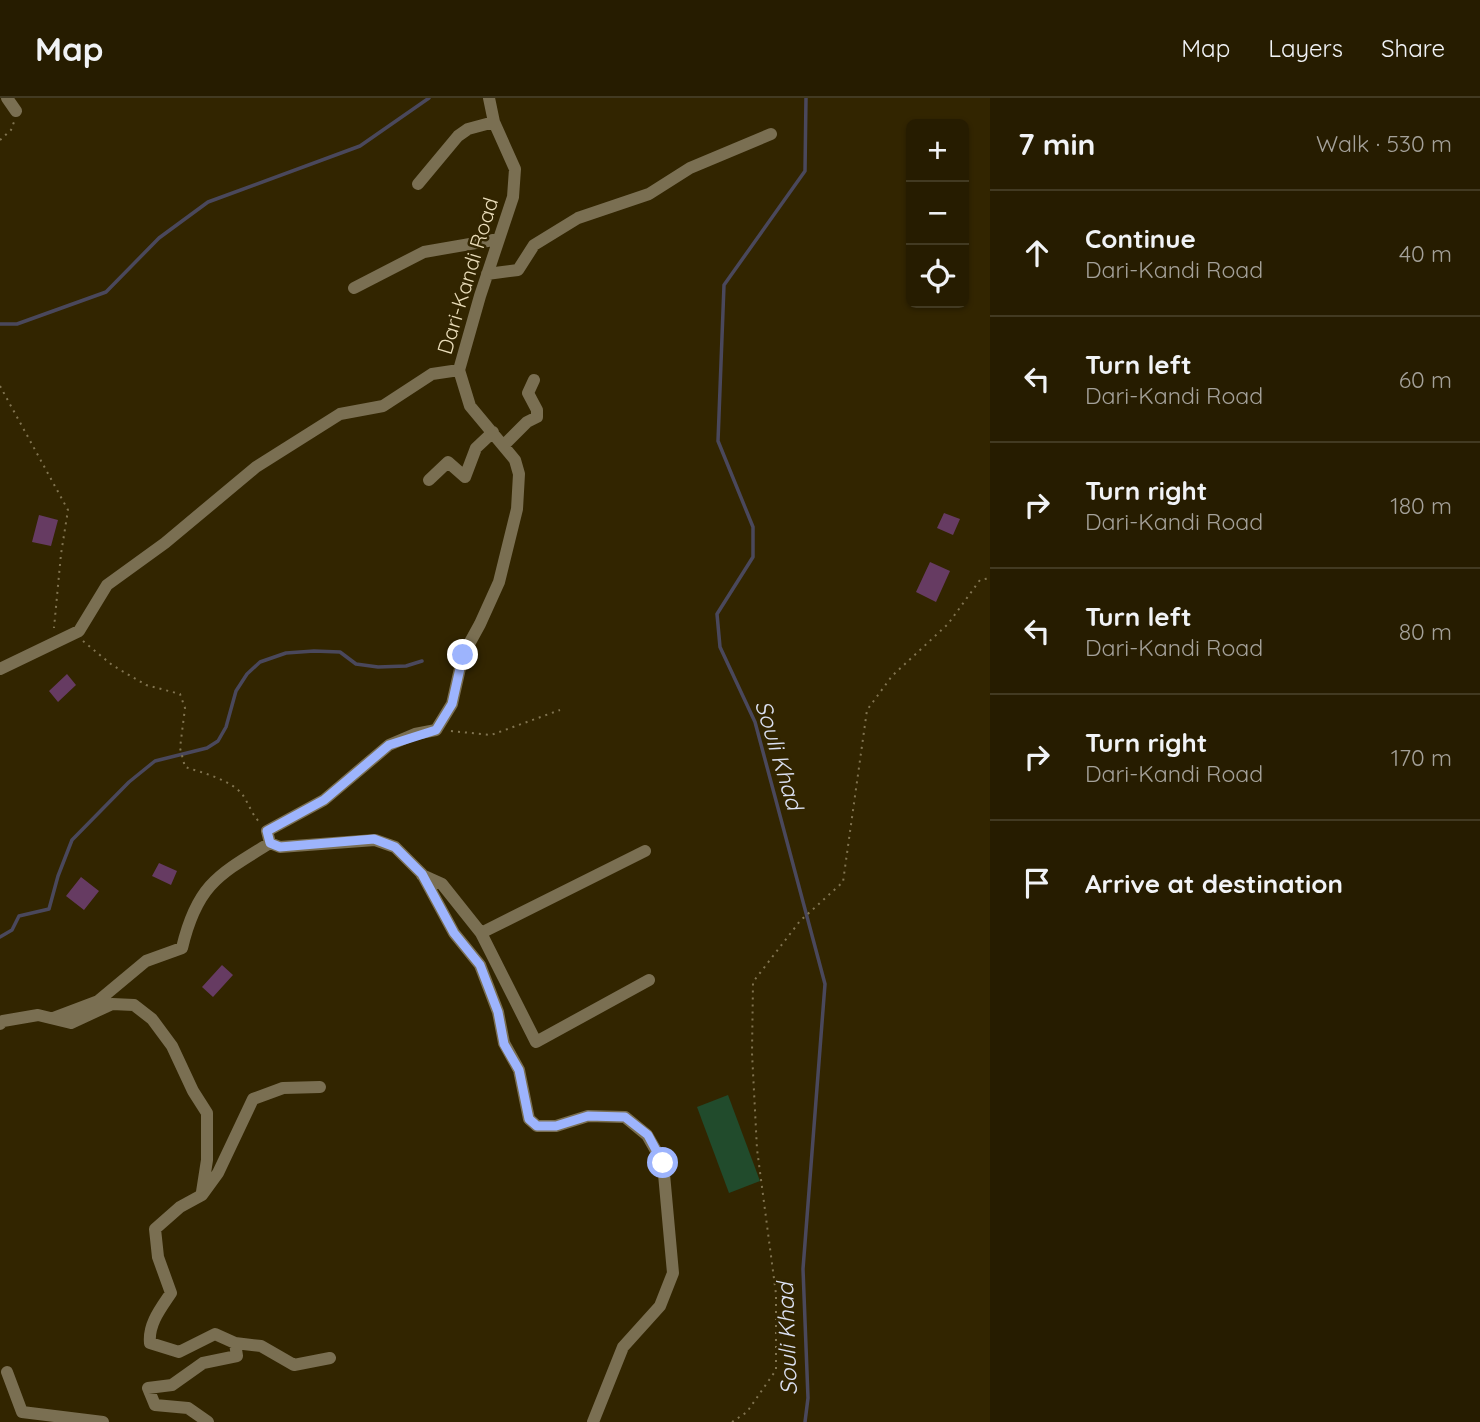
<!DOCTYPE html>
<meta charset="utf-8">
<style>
:root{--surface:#261c00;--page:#2e250a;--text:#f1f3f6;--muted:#a4a199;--line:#423a22}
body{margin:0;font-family:Quicksand,sans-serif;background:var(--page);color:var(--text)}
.controls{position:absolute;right:21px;top:21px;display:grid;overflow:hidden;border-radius:10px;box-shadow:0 2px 5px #0004}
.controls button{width:63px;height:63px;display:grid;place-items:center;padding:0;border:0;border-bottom:2px solid var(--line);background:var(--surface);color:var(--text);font:35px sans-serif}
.stop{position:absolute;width:21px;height:21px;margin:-16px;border:5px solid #9db4fd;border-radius:50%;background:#fff}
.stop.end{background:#9db4fd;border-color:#fff;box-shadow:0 2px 7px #0008}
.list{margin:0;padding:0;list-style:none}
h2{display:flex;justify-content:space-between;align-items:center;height:91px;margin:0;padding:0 28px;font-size:30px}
h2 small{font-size:23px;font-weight:400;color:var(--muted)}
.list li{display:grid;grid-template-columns:46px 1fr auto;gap:21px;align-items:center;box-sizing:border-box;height:126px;padding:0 28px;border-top:2px solid var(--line)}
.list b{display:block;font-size:26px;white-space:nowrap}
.list p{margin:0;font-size:23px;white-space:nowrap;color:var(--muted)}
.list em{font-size:23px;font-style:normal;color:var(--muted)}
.icon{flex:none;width:38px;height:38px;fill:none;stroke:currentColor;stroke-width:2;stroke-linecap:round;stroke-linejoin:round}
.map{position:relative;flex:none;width:990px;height:1324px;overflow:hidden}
header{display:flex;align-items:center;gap:42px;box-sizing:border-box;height:98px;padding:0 35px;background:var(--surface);border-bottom:2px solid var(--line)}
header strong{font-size:33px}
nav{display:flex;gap:38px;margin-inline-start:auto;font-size:24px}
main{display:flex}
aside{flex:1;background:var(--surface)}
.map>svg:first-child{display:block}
</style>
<header>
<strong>Map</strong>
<nav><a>Map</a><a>Layers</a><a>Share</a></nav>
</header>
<main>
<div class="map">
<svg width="990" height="1324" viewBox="0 0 990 1324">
<rect width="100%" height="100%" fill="#322500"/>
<path fill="#214b2c" d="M728 997 760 1083 729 1095 697 1009Z"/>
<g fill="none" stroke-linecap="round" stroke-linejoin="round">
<path stroke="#4a485c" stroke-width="3.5" d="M0 226H17L106 194 159 140 208 104 360 48 429 0
M0 839 12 832 19 818 49 811 58 778 72 742 129 684 155 663 207 650 218 643 226 629 236 593 247 576 260 564 286 555 314 553 340 554 356 566 378 569 406 568 422 563
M805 1324 808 1300 803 1171 825 886 755 624 720 549 717 516 753 459V429L718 343 724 187 805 73 806 0"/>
</g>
<path fill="#663b62" d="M944 415 960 421 953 437 937 430Z
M39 417 58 422 51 448 32 444Z
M930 464 950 473 936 504 916 494Z
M67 576 76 587 58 604 49 593Z
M159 765 177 773 171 787 152 778Z
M81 779 99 793 84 812 66 798Z
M222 867 233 877 213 899 202 889Z"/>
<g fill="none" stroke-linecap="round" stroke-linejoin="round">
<path stroke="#817450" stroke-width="2" stroke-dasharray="2 5" stroke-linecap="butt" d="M0 42 11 32 14 24
M0 288 68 412 61 456 54 530
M83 543 112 567 146 587 180 596 185 610 180 650 185 669C203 675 229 681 242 696 248 704 251 715 260 725
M451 633 491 637 560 612
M732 1324 747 1314 776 1272V1196L757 1051 752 955 753 884 800 823 843 784 867 612 892 578 948 526 980 482 990 480"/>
<path stroke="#7a6f52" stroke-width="12" d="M7 0 16 13
M489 0 494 24 515 71 513 99 480 198 459 272 470 308 515 362 519 376 517 411 499 484 480 526 463 557 452 606 436 632 415 636 389 647 324 702 267 733 270 745 280 749 375 742 395 749 422 776 454 835 480 867 498 914 504 945 519 972 529 1021 537 1028H556L588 1018 625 1019 647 1037 663 1065 673 1175 660 1208 623 1249 593 1324
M418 86 458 38 468 31 494 24
M487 176 518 172 534 147 578 120 649 96 690 70 771 36
M354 190 424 154 499 141
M504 347 527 324 537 319V312L528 295 534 282
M429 382 448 364 465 379 476 350 493 334
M0 571 79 533 107 487 165 445 256 369 340 316 383 308 432 276 459 272
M422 777 442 786 481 835 645 753
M481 835 536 944 649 882
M53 920 98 903 146 863 182 850C197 787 218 777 270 745
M0 926 3 923 38 917 71 925 112 906 134 907 152 921 172 948 193 993 207 1015V1062L202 1094
M235 1245 261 1248 294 1267 330 1260
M7 1274 22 1314 103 1324
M208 1324 188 1310 155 1307 148 1290 172 1287 203 1265 237 1258 235 1245 215 1236 179 1254 150 1245C148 1226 161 1210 171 1195L158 1159 155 1131 180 1109 202 1097 218 1075 253 1001 283 990 320 989"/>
</g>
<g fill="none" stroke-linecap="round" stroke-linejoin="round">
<path stroke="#9db4fd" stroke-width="9" d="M463 557 452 606 436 632 389 647 324 702 267 733 270 745 280 749 374 741 395 749 422 776 454 835 480 867 498 914 504 946 519 972 529 1021 537 1028H556L588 1018 625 1019 648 1037 663 1065"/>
</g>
<g text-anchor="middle" stroke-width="5" stroke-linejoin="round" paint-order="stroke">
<g font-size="21" fill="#eaddba" stroke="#322500">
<text transform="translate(468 178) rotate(-73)" y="7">Dari-Kandi Road</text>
</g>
<g font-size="23" font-style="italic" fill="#dce1f2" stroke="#322500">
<text transform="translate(779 657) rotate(73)" y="8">Souli Khad</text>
<text transform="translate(787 1241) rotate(-92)" y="8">Souli Khad</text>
</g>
</g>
</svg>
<div class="controls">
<button>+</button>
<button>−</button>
<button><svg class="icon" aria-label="locate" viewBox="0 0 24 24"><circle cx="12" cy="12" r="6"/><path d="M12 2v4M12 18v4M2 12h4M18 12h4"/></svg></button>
</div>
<div class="stop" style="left:663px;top:1065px"></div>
<div class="stop end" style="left:463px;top:557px"></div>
</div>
<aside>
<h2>7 min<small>Walk · 530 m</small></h2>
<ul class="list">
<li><svg class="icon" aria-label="ahead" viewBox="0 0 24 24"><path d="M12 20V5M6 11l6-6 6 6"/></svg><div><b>Continue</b><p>Dari-Kandi Road</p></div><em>40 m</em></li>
<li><svg class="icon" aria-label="left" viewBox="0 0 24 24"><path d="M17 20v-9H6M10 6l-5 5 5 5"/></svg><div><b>Turn left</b><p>Dari-Kandi Road</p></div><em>60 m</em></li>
<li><svg class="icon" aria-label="right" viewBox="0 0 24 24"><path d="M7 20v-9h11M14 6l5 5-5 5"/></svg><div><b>Turn right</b><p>Dari-Kandi Road</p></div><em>180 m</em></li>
<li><svg class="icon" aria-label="left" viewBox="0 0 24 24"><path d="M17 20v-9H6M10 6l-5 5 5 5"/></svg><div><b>Turn left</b><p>Dari-Kandi Road</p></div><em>80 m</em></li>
<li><svg class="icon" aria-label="right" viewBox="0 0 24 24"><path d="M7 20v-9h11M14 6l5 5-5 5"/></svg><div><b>Turn right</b><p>Dari-Kandi Road</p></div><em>170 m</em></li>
<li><svg class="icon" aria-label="arrive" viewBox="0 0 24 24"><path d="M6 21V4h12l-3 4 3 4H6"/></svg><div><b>Arrive at destination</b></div></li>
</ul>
</aside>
</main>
